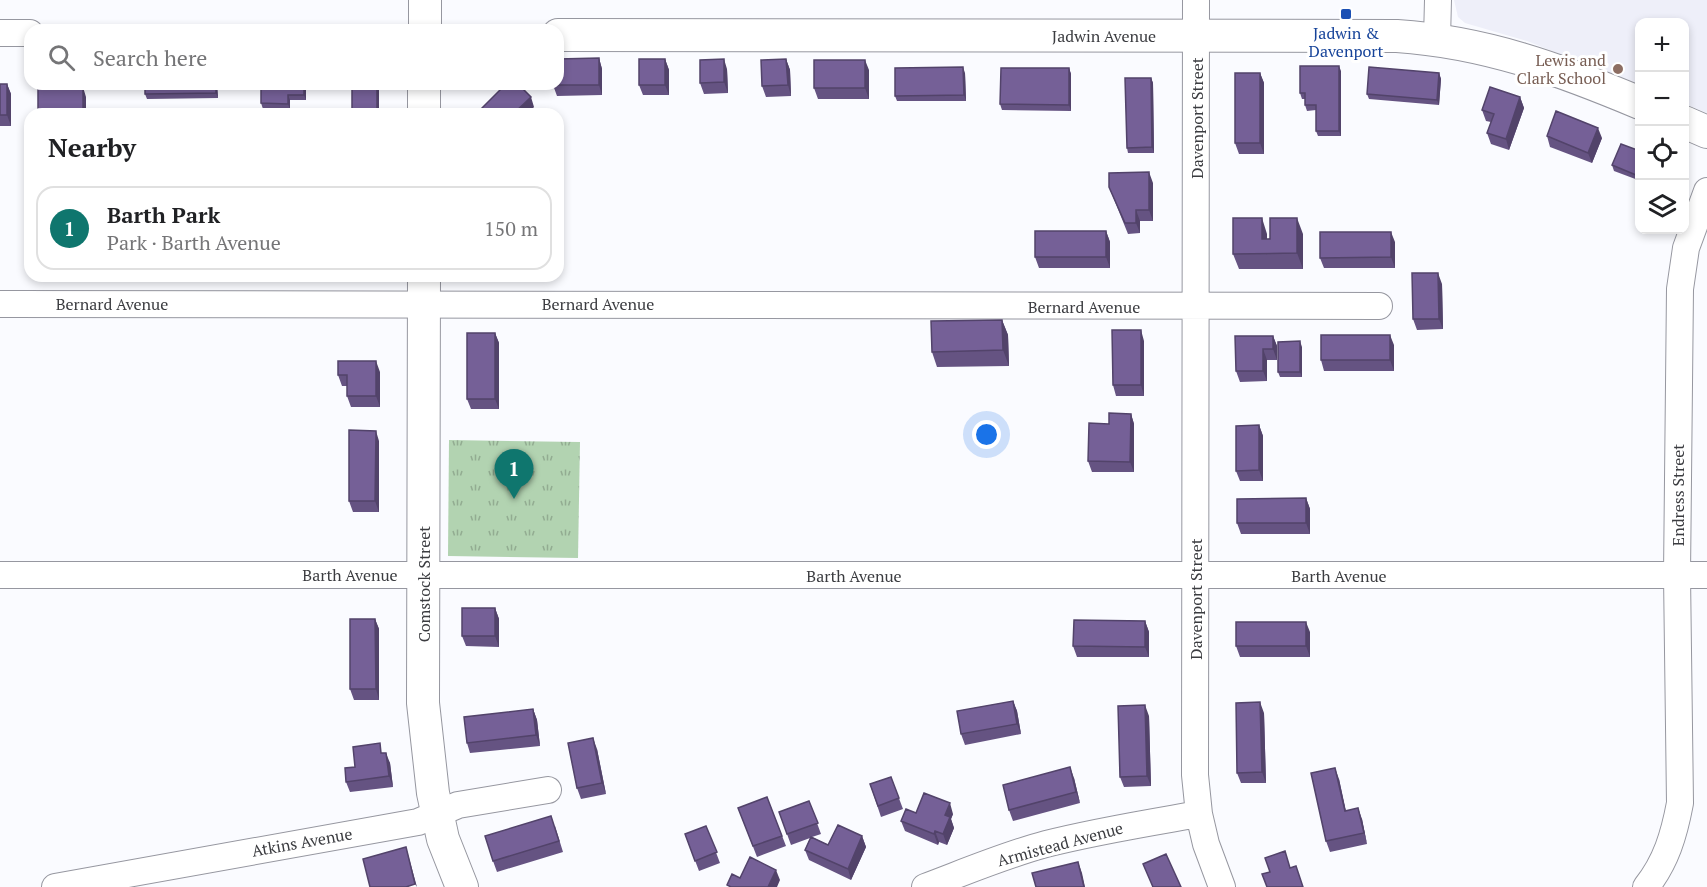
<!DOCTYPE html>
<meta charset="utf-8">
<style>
:root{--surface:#fff;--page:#f2f2f2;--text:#202124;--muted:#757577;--line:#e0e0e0;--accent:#0f766e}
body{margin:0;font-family:"PT Serif",serif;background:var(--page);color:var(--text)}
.controls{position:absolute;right:18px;top:18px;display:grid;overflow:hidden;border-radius:12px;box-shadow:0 3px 9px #0003}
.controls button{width:54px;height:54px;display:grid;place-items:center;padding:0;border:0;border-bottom:2px solid var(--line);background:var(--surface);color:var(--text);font:30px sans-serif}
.you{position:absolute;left:987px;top:435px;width:21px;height:21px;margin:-15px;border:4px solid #fff;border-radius:50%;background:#1a73e8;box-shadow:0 0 0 9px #1a73e833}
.badge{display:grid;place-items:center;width:39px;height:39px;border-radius:50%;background:var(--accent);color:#fff;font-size:20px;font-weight:700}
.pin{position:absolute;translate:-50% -50px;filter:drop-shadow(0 2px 3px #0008)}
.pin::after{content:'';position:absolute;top:32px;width:21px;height:18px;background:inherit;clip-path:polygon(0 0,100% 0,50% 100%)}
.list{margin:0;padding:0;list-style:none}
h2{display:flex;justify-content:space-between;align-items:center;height:78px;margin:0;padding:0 24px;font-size:26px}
h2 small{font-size:20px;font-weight:400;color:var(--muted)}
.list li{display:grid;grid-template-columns:39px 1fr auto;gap:18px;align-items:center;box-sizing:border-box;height:84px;margin:0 12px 12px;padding:0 12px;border:2px solid var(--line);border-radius:18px}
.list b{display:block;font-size:22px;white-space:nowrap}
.list p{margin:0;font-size:20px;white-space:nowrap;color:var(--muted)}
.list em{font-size:20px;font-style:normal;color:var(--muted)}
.icon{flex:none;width:33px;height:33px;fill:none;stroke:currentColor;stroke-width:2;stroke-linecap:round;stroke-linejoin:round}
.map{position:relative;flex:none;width:1707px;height:887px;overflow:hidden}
.search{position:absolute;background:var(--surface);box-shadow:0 3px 9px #0003;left:24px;top:24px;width:540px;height:66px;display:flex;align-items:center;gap:15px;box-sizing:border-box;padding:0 21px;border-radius:18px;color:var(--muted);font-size:22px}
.panel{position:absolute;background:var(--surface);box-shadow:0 3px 9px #0003;left:24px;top:108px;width:540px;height:174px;border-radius:18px}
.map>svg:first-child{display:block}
</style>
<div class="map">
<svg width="1707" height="887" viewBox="0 0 1707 887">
<defs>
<pattern id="park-tufts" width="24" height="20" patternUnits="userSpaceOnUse" patternTransform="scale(1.5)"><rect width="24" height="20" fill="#b2d3b1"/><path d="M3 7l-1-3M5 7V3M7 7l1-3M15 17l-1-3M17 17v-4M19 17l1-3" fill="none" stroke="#92ac91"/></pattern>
</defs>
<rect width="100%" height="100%" fill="#fafbff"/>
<path fill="#eeeff9" d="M1454 0H1707V113L1685 104 1684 22H1640L1639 86 1527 41 1465 23 1458 17Z"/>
<path fill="url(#park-tufts)" d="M449 440 580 442 578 558 448 556Z"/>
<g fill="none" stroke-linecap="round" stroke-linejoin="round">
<g stroke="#9697a0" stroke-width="28">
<path id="minor" d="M1196 0 1195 775 1199 814 1206 844 1222 887
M0 33H30
M1437 39 1438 0
M0 304 1379 306
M0 575H1707
M55 887 418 822 458 805 548 790
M925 887C965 872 1005 855 1046 844 1097 831 1148 823 1199 814
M1646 887C1666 862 1674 835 1680 803L1677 575 1680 289 1686 248 1707 191"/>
</g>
<g stroke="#9697a0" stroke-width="34">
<path id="tertiary" d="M425 30V0
M558 35 1397 36C1485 42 1559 69 1640 103
M424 114V84
M1684 122 1707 132
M424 276 423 703 433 793 443 839 462 887"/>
</g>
<use href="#minor" stroke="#fff" stroke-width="26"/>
<use href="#tertiary" stroke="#fff" stroke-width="32"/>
</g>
<path fill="#655382" d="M599 58 602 69V95L557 96 553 85Z
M665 59 669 70V95H643L639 85Z
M786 59 790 70 791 96 766 97 762 86Z
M1069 68 1071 74V111L1002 110 1000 104Z
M727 69 728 93 704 94 700 83Z
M869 70V99H818L814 88Z
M1341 71V136H1318L1316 131V110L1307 111 1305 105V99H1302L1300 93Z
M965 73 966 101H897L895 96Z
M1260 73 1264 83V154H1239L1235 143Z
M1439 73 1441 79 1439 105 1369 99 1367 94Z
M1151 78 1153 83 1154 153H1128L1127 148Z
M0 84H7L11 94V126H0Z
M217 84 218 98 147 99 145 94Z
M306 84V100H290V109H263L261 103Z
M38 87 86 97V114H39Z
M1520 97 1524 108 1509 150 1491 144 1487 133 1491 122 1486 121 1482 110Z
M1547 136 1602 138 1592 163 1550 147Z
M1640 151V175L1638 180 1614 171 1612 165Z
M1153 183V221H1140V233L1128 234 1109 187Z
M1106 231 1110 242V268H1039L1035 257Z
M1267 234V239L1303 234V269H1239L1233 254Z
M1395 242V268H1324L1320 258Z
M1442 284 1443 329 1417 330 1413 319Z
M1002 320 1008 335 1009 366 937 367 932 352Z
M495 333 499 343V409H471L467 399Z
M1273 336 1277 346V360H1267V381L1240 382 1236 371Z
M1144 341V396H1116L1113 385Z
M1394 345V371H1324L1321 360Z
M1302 347V377H1280L1278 372Z
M380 372V407H351L347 396V386H342L338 375Z
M1131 414 1134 424V472H1092L1088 461 1109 424Z
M1259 425 1263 436V481H1240L1236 471Z
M379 441V512H353L349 501Z
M1306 498 1310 509V534H1241L1237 523Z
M495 608 499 619V647L466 646 462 636Z
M375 619 379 629V700H354L350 689Z
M1145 621 1149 632V657H1077L1073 646Z
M1310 632V657H1240L1236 646Z
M1013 701 1017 711 1021 734 965 745 961 734Z
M533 709 537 720 540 746 470 753 467 743Z
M1264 713 1266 783H1241L1237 773Z
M1149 716 1151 786 1124 787 1120 777Z
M597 749 606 794 581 799 577 788Z
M383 753 390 763 393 787 350 792 346 782 355 767Z
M891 777 903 809 881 817 870 784Z
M1074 778 1080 803 1013 821 1009 810Z
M1339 779 1346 811 1362 819 1367 844 1330 852 1326 841Z
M767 797 786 846 757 857 738 808Z
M809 801 821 834 812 837 828 845 862 836 866 847 851 880 809 860 805 850 810 838 791 845 779 812Z
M916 813 953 814 951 819 954 828 947 845 939 842 938 845 905 831 901 821Z
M555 826 563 852 497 872 493 861Z
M706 826 720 863 699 871 685 834Z"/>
<path fill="#52436a" d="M599 58 602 69V95L599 85Z
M665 59 669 70V95L665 85Z
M724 59 727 69 728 93 724 82Z
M786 59 790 70 791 96 788 85Z
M865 60 869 70V99L865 88Z
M1339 66 1341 71V136L1339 131Z
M963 67 965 73 966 101 964 95Z
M1069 68 1071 74V111L1069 105Z
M1260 73 1264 83V154L1260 143Z
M1439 73 1441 79 1439 105 1437 100Z
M1151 78 1153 83 1154 153 1152 147Z
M7 84 11 94V126L7 115Z
M216 84H217L218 98 216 93Z
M304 84H306V100L304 95Z
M377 84H379V114H377Z
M83 87 86 97V114H83Z
M288 95 290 100V109L288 104Z
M531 97 534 107 528 114H513Z
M1520 97 1524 108 1509 150 1506 139Z
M1598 128 1602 138 1592 163 1588 153Z
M1640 165V175L1638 180 1636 175Z
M1149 172 1153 183V221L1149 210Z
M1136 210 1140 221V233L1136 223Z
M1262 218 1267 234V255L1262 239Z
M1297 218 1303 234V269L1297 253Z
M1106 231 1110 242V268L1106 257Z
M1391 232 1395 242V268L1391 257Z
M1438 273 1442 284 1443 329 1439 319Z
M1002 320 1008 335 1009 366 1003 350Z
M1141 330 1144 341V396L1141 385Z
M495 333 499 343V409L495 399Z
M1390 335 1394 345V371L1390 360Z
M1273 336 1277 346V360L1273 349Z
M1300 341 1302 347V377L1300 372Z
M1263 349 1267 360V381L1263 371Z
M376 361 380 372V407L376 396Z
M1131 414 1134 424V472L1130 462Z
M1259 425 1263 436V481L1259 470Z
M376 431 379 441V512L375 501Z
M1306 498 1310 509V534L1306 523Z
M495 608 499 619V647L495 636Z
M375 619 379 629V700L376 689Z
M1145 621 1149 632V657L1145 647Z
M1306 622 1310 632V657L1306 646Z
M1013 701 1017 711 1021 734 1017 724Z
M1260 702 1264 713 1266 783 1262 772Z
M1145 705 1149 716 1151 786 1147 776Z
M533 709 537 720 540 746 536 735Z
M593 738 597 749 606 794 602 783Z
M386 753 390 763 393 787 389 776Z
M1070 767 1074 778 1080 803 1076 792Z
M1335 768 1339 779 1348 822 1345 811Z
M950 803 953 814 951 819 954 828 947 845 943 834 945 815Z
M1358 808 1362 819 1367 844 1364 833Z
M935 831 939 842 938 845 934 834Z
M862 836 866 847 851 880 848 869Z
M406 847 409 858 417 887 415 884Z
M1078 862 1082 873 1085 887H1084Z
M776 870 780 880 777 887H768Z"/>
<path fill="#756097" stroke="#52436a" stroke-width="1.5" d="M599 58V85H553V84H558V59Z
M639 59H665V85H639Z
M724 59V82L700 83V60Z
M786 59 788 85 762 86 761 60Z
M814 60H865V88H814Z
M1300 66H1339V131H1316V105H1305V93H1300Z
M963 67 964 95 895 96V68Z
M1369 67 1439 73 1437 100 1367 94Z
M1001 68H1069V105L1000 104Z
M1235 73H1260V143H1235Z
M1125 78H1151L1152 147 1127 148Z
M0 84H7V115H0Z
M145 84H216V93L145 94Z
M261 84H304V95H288V104L261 103Z
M352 84H377V114H352Z
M506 84H518L531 97 513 114H482L479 111Z
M38 87H83V113H38Z
M1490 87 1520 97 1506 139 1487 133 1494 114 1482 110Z
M1556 111 1598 128 1588 153 1547 136Z
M1621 144 1640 151V165L1636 175 1612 165Z
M1149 172V210H1136V223H1125L1109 187V173Z
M1233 218H1262V239H1270V218H1297V253L1233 254Z
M1035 231H1106V257H1035Z
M1320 232H1391V257L1320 258Z
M1412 273H1438L1439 319H1413Z
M1002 320 1003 350 932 352 931 321Z
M1112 330H1141V385H1113Z
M467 333H495V399H467Z
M1321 335H1390V360H1321Z
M1235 336H1273V349H1263V371H1236Z
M1300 341V372H1278V342Z
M338 361H376V396H347V375H338Z
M1109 413 1131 414 1130 462 1088 461 1089 423 1109 424Z
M1259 425V470L1236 471V426Z
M349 430 376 431 375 501H349Z
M1306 498V523H1237V499Z
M462 608H495V636H462Z
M350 619H375L376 689H350Z
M1074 620 1145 621V647L1073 646Z
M1236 622H1306V646H1236Z
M1013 701 1017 724 961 734 957 711Z
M1260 702 1262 772 1237 773 1236 703Z
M1145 705 1147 776 1120 777 1118 706Z
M533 709 536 735 467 743 464 717Z
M593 738 602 783 577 788 568 743Z
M380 743 381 753H386L389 776 346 782 345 768 355 767 353 747Z
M1070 767 1076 792 1009 810 1003 785Z
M1335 768 1345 811 1358 808 1364 833 1326 841 1311 773Z
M891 777 899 798 878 806 870 784Z
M924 793 950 803 945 815 950 817 943 834 935 831 934 834 901 821 906 809 916 813Z
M767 797 782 836 753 846 738 808Z
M809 801 818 823 787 834 779 812Z
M551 816 559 841 493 861 485 836Z
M838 825 862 836 848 869 805 850 811 837 828 845Z
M706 826 717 852 695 861 685 834Z
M406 847 415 884 406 887H370L363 859Z
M1285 851 1290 868 1296 866 1303 887H1267L1262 874 1270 872 1265 858Z
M1166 854 1181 887H1153L1143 864Z
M750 857 776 870 768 887H731L727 885 732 874 740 878Z
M1078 862 1084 887H1036L1032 873Z"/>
<rect fill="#1a4fb4" stroke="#fff" stroke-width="2" x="1340" y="8" width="12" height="12" rx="3"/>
<circle fill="#8d6e63" stroke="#fff" stroke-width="2" cx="1618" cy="69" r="6"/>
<g text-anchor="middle" stroke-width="6" stroke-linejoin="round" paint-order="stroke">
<g font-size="16" fill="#164399" stroke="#fff">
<text x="1346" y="39">Jadwin &amp;<tspan x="1346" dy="18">Davenport</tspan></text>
</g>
<g font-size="16" fill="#3b3c40" stroke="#fff">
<text x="1104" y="42">Jadwin Avenue</text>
<text transform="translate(1197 118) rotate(-90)" y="6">Davenport Street</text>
<text x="112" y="310">Bernard Avenue</text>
<text x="598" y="310">Bernard Avenue</text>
<text x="1084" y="313">Bernard Avenue</text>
<text transform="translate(1678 495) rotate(-90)" y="6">Endress Street</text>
<text x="350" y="581">Barth Avenue</text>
<text x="854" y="582">Barth Avenue</text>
<text x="1339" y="582">Barth Avenue</text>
<text transform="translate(424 584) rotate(-90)" y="6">Comstock Street</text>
<text transform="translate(1196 599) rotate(-90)" y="6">Davenport Street</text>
<text transform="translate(302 842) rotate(-10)" y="6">Atkins Avenue</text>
<text transform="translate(1060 844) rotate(-15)" y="6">Armistead Avenue</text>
</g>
<g font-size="16" fill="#785e54" stroke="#fff" text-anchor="end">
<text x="1606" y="66">Lewis and<tspan x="1606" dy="18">Clark School</tspan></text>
</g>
</g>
</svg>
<div class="controls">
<button>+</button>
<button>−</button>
<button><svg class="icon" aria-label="locate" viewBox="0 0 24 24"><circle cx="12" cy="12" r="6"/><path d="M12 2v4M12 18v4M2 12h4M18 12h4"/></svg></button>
<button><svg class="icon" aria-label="layers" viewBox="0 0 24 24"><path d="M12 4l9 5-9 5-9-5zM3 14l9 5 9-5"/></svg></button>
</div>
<div class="you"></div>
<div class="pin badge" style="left:514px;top:499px">1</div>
<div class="search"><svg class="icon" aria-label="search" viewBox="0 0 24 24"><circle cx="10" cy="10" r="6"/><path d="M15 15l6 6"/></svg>Search here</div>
<section class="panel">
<h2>Nearby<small></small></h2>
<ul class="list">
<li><span class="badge">1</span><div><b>Barth Park</b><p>Park · Barth Avenue</p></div><em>150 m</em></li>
</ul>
</section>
</div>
